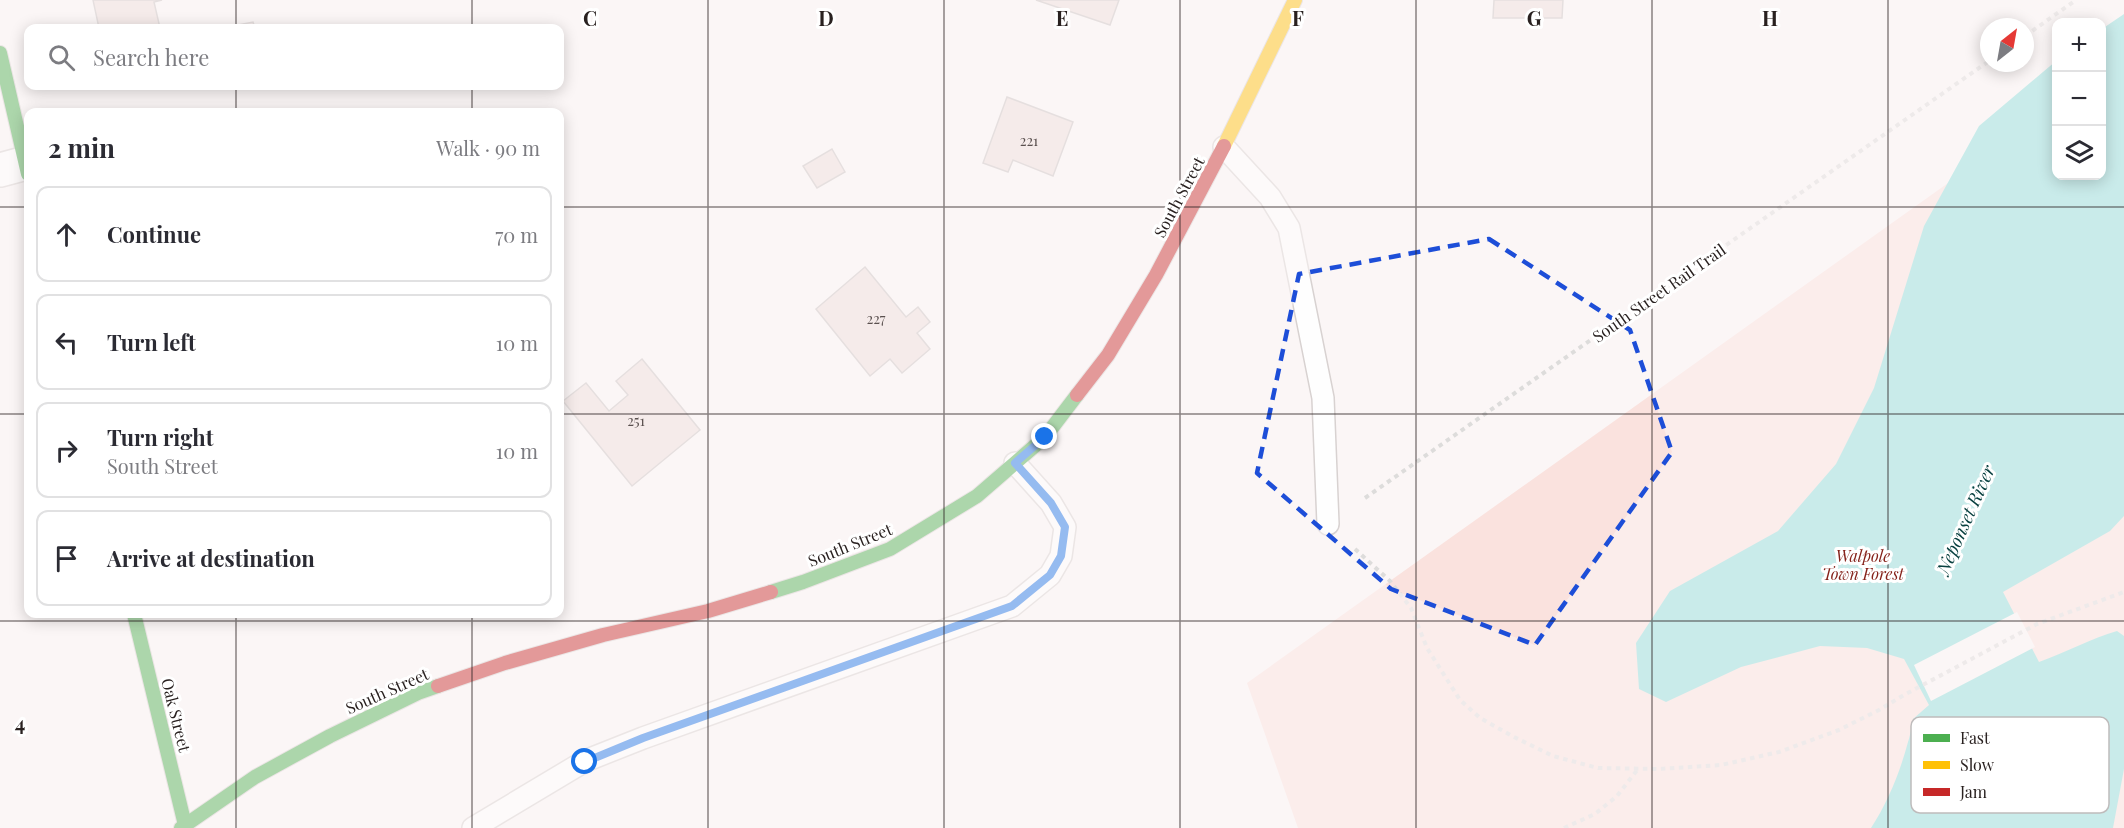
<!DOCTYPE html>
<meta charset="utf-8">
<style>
:root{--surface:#fff;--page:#f7f7f7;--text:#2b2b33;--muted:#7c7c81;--line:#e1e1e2}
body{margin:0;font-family:"Playfair Display",serif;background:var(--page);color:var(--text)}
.controls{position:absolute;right:18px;top:18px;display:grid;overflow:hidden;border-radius:12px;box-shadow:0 3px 15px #0003}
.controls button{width:54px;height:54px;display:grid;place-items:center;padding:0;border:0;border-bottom:2px solid var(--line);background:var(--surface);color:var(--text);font:30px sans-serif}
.compass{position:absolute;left:1980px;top:18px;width:54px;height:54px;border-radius:50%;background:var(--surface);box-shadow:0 3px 15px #0003;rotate:31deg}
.stop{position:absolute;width:18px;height:18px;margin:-14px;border:4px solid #1a73e8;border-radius:50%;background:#fff}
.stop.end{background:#1a73e8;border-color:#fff;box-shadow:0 2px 6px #0008}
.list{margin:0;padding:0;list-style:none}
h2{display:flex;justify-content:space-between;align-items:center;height:78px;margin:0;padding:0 24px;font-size:26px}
h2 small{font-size:20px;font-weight:400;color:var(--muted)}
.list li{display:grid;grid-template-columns:39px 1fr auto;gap:18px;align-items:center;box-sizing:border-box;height:96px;margin:0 12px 12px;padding:0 12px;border:2px solid var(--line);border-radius:12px}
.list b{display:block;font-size:22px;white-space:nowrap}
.list p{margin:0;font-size:20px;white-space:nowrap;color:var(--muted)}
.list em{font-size:20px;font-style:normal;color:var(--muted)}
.icon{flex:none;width:33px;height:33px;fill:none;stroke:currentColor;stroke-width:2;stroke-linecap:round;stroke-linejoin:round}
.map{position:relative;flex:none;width:2124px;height:828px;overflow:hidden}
.search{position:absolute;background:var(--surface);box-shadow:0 3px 15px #0003;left:24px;top:24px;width:540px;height:66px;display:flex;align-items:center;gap:15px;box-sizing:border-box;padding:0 21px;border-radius:12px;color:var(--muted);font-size:22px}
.panel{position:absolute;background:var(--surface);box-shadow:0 3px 15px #0003;left:24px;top:108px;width:540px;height:510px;border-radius:12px}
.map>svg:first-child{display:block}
</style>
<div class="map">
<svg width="2124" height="828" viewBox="0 0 2124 828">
<rect width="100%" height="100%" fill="#fbf6f6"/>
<path fill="#fae2de" d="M2124 58V828H1298L1247 683 2056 106V176H2102Z"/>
<path fill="#8ddedb" d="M2124 14V516L2110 531 2003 592 2039 662C2065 653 2092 638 2117 631L2124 636V769L2113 828H1871C1888 802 1900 772 1908 742 1911 734 1911 726 1913 719L1929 705 1904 659 1867 648 1820 646 1741 667 1666 702 1639 689 1636 643 1670 591 1778 531 1836 464 1874 388 1924 226 1979 126 2056 61V176H2102V29Z"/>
<path fill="#fbf6f6" d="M2017 612 2035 647 1931 701 1914 665Z"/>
<path fill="#eededc" stroke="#cbc4c3" stroke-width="1.5" d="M93 0H162L154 2 160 28H99Z
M1036 0H1119L1110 25Z
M1494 0H1563L1562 18H1493Z
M253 22 255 28H222Z
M1007 97 1073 122 1053 176 1013 160 1008 172 983 163Z
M832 149 845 172 817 188 803 166Z
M865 267 906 317 918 307 930 322 917 333 930 349 902 373 890 359 870 376 816 309Z
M642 359 700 430 632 486 563 401 586 383 609 411 628 395 616 381Z"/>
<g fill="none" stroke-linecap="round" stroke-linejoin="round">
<g stroke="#d8d2d1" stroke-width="24">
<path id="lane" d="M1224 147 1270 197 1289 228 1323 398 1328 524
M473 828 585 761 643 738 1012 606 1050 575 1061 556 1065 527 1051 503 1015 463"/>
</g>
<g stroke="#d8d2d1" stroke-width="36">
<path id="street" d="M0 170 26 163"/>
</g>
<g stroke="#d8d2d1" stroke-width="16">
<path id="fast" d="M0 53 28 174
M771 592 803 582 890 549 977 496 1045 437 1077 395
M134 614 185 825
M181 828 255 777 330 736 418 693 438 686"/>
</g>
<g stroke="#d8d2d1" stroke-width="16">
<path id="slow" d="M1224 146 1295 0"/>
</g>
<g stroke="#d8d2d1" stroke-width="16">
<path id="jam" d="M1077 395 1108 355 1156 275 1224 146
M438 686 505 663 603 635 708 611 771 592"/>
</g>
<path stroke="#dddcdb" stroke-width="4" stroke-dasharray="4.5 4.5" stroke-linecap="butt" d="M2025 36 2076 0
M1365 498 1989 61
M1355 549 1390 581 1411 608 1427 648 1460 700 1480 718 1514 737 1553 756 1598 768 1659 769 1721 765 1779 752 1839 730 1879 710 1904 695 2037 624 2124 592
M1564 828 1595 814 1617 796 1638 769"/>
<use href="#lane" stroke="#fefefe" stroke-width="21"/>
<use href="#street" stroke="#fefefe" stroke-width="33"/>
<use href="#fast" stroke="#4caf50" stroke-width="14"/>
<use href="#slow" stroke="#ffc107" stroke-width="14"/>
<use href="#jam" stroke="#c62828" stroke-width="14"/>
</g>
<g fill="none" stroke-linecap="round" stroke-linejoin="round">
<path stroke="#1a73e8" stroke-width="8" d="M585 762 643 738 1012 606 1050 575 1061 556 1065 527 1051 503 1015 463 1045 437"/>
</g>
<path d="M0 0H2124V828H0ZM1489 239 1630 330 1672 452 1535 645 1391 589 1257 473 1299 274Z" fill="#fbf6f6" fill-opacity=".55" fill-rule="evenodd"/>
<path fill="none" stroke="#1d4ed8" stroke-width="4.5" stroke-dasharray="12 8" stroke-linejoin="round" d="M1489 239 1630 330 1672 452 1535 645 1391 589 1257 473 1299 274Z"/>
<path fill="none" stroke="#292120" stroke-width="1.5" stroke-opacity="0.55" d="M236 0V28M472 0V28M708 0V828M944 0V828M1180 0V828M1416 0V828M1652 0V828M1888 0V828M236 86V112M472 86V112M0 207H28M560 207H2124M0 414H28M560 414H2124M236 614V828M472 614V828M0 621H2124"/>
<g text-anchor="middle" stroke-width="6" stroke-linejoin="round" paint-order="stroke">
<g font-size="14" fill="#5a504f">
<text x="1029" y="146">221</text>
<text x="876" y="324">227</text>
<text x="636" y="426">251</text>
</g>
<g font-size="16" fill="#292120" stroke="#fff">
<text transform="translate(1179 197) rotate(-62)" y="6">South Street</text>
<text transform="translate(1659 293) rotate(-35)" y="6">South Street Rail Trail</text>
<text transform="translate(850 545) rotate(-22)" y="6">South Street</text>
<text transform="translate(387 691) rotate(-24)" y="6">South Street</text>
<text transform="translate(176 715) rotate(76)" y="6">Oak Street</text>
</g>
<g font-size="16" font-style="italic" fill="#85221a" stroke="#fff">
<text x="1863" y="562">Walpole<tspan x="1863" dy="18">Town Forest</tspan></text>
</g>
<g font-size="18" font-style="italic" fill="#094140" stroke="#fff">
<text transform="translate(1966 520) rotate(-66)" y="6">Neponset River</text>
</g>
</g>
<rect x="1911" y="717" width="198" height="96" rx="9" fill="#fff" stroke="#bfbcbc" stroke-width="1.5"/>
<rect x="1923" y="734" width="27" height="8" fill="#4caf50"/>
<rect x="1923" y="761" width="27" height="8" fill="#ffc107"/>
<rect x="1923" y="788" width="27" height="8" fill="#c62828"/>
<g font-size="16" fill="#292120">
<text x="1960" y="744">Fast</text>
<text x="1960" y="771">Slow</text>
<text x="1960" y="798">Jam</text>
</g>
<g font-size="20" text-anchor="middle" font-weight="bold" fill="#292120" stroke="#fff" stroke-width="6" stroke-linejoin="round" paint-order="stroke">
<text x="590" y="26">C</text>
<text x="826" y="26">D</text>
<text x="1062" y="26">E</text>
<text x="1298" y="26">F</text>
<text x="1534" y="26">G</text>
<text x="1770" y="26">H</text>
<text x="20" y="731">4</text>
</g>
</svg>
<div class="controls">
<button>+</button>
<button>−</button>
<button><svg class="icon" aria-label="layers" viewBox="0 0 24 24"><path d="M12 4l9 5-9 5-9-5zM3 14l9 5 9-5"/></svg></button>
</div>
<svg class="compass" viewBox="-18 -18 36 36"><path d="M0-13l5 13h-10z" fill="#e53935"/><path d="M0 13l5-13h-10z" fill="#7c7c81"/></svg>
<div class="stop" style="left:585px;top:762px"></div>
<div class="stop end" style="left:1045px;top:437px"></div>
<div class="search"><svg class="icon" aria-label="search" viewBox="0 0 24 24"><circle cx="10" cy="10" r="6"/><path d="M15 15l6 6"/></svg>Search here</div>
<section class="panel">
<h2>2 min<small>Walk · 90 m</small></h2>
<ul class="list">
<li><svg class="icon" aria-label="ahead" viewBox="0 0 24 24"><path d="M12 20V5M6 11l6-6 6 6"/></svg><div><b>Continue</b></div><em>70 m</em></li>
<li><svg class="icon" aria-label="left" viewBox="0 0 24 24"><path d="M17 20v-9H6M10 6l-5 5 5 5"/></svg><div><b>Turn left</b></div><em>10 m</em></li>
<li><svg class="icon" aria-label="right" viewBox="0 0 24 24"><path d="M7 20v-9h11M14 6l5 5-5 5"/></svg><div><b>Turn right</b><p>South Street</p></div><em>10 m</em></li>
<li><svg class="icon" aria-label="arrive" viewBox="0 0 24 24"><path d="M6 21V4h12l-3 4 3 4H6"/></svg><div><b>Arrive at destination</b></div></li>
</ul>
</section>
</div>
